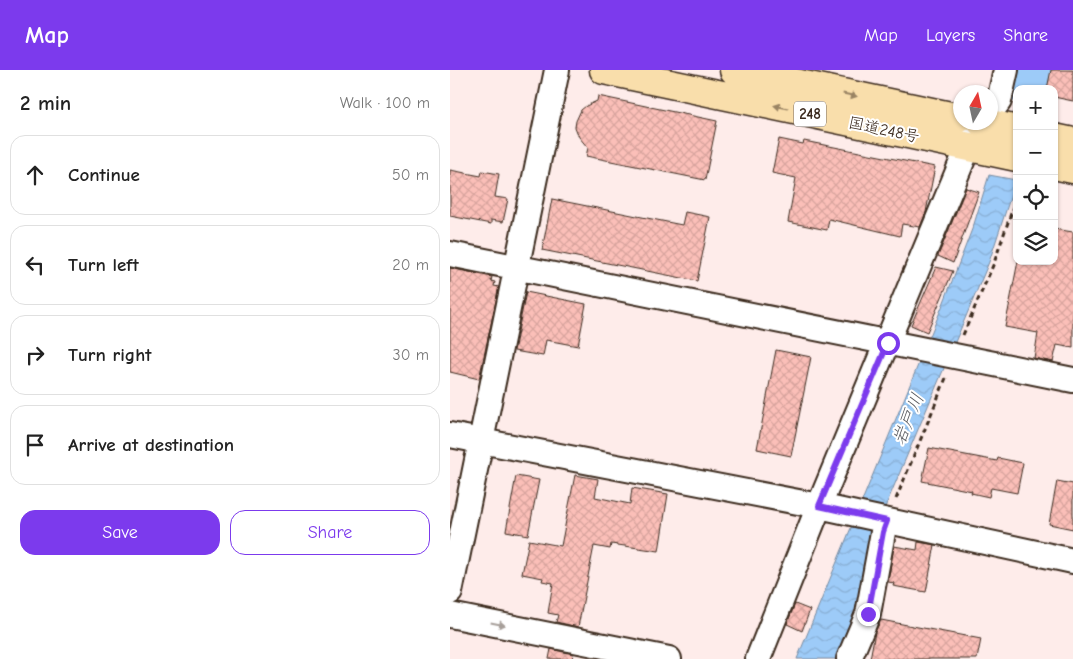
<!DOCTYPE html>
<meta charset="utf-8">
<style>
:root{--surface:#fff;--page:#f2f2f2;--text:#222;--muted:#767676;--line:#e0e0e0;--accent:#7c3aed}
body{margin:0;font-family:"Comic Neue","Klee One",sans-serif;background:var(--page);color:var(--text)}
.controls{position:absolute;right:15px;top:15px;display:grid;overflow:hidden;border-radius:10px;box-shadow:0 1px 4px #0004}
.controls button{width:45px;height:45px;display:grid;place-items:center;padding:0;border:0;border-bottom:1px solid var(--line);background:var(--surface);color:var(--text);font:25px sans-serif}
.compass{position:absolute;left:503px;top:15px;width:45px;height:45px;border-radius:50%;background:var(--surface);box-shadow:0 1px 4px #0004;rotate:9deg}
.stop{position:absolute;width:15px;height:15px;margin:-11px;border:4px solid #7c3aed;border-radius:50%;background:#fff}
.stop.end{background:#7c3aed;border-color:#fff;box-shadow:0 1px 5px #0008}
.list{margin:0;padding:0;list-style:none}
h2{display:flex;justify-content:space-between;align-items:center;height:65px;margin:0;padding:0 20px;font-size:21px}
h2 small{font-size:16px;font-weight:400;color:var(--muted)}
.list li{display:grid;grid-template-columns:32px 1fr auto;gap:15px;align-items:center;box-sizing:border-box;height:80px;margin:0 10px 10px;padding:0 10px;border:1px solid var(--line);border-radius:15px}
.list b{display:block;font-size:19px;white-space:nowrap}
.list em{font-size:16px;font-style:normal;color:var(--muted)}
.actions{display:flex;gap:10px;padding:15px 20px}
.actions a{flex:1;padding:11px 0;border:1px solid var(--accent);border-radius:15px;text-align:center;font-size:18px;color:var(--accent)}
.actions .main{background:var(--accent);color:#fff}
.icon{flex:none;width:28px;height:28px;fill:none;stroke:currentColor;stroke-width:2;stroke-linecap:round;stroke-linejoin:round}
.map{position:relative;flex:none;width:623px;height:589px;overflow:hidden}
header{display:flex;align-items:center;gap:30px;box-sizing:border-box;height:70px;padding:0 25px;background:var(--accent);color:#fff}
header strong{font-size:24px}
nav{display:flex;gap:28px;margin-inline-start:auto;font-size:18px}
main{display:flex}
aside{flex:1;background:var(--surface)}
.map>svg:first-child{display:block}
</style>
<header>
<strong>Map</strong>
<nav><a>Map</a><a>Layers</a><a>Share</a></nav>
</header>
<main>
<aside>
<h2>2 min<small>Walk · 100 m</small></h2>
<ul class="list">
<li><svg class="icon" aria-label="ahead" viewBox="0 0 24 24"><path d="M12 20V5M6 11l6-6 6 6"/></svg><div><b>Continue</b></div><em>50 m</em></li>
<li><svg class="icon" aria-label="left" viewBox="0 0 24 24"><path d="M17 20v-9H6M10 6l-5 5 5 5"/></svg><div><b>Turn left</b></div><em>20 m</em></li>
<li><svg class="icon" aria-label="right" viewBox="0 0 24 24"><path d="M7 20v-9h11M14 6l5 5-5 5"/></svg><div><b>Turn right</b></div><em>30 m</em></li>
<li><svg class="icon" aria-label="arrive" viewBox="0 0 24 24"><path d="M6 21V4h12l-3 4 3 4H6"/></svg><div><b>Arrive at destination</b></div></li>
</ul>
<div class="actions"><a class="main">Save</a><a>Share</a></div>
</aside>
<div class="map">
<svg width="623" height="589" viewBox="0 0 623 589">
<defs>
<pattern id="water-waves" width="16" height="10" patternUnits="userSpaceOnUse" patternTransform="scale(1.25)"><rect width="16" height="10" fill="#9dcbf8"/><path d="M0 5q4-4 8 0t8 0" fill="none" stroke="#88aed4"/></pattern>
<pattern id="building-cross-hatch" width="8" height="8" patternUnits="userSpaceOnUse" patternTransform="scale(1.25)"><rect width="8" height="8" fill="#fbbfb8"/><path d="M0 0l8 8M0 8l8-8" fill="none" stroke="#d8a49e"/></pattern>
</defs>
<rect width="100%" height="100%" fill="#feecea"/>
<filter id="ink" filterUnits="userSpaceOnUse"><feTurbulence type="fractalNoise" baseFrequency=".02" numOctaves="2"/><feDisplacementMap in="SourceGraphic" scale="10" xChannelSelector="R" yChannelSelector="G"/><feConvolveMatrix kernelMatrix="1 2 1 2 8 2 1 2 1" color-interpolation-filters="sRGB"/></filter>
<g filter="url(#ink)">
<path fill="url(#water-waves)" stroke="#768ba1" d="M539 105 566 110 539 192 425 461 408 540 389 589H347L494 232 524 154Z"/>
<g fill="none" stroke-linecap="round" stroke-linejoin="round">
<path stroke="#9dcbf8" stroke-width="41" d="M580 19 584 0"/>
</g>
<path fill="url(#building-cross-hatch)" stroke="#3b2a1e" d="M601 0H623V31L604 27V19H597Z
M148 26 267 51 255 110 136 86 138 78 129 67 125 57 126 51 131 40 136 36 147 31Z
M329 69 353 74 354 71 485 97 476 142 470 157 452 154 450 166 379 149 377 160 338 152 346 108 322 103Z
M0 100 31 106 32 101 49 104 45 127 58 129 53 152 41 150V154L0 146Z
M516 118 529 122 503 193 488 186Z
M102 129 232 155 235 142 260 147 247 211 92 180Z
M604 159 623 162V278L607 275 603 292 584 288 588 263 555 257 568 191H604Z
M486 197 503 201 477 262 461 255Z
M0 198 42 207 41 211 45 212 44 216 49 217 29 309 0 302Z
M76 222 136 234 128 276 96 270 93 286 64 281Z
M326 280 361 287 341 386 307 379Z
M479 378 547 391 548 388 573 393 567 423 541 418 539 427 521 423 522 421 472 411Z
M125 405 148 409 145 427 180 434 182 418 218 424 209 481 161 474 160 479 144 476 128 557 106 552 108 545 98 543 103 513 92 511 93 508 72 504 79 470 111 476Z
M66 406 89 410 78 465 56 461Z
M607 411 623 414V459L599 454Z
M468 472 485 475 476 522 443 516 444 513 438 512 444 476 467 480Z
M345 534 360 540 352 561 337 554Z
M431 550 531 569 527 589H420L425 562Z
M101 579 123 584 122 589H99Z"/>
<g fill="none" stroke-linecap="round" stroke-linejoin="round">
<g stroke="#3b2a1e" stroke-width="28">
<path id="minor" d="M540 43 549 31 556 0
M0 184 623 310
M0 365 369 436 623 491
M0 522 107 0
M0 545 219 589
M308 589 369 436 518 77 527 62
M399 589 418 544 433 462 437 451"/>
</g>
<g stroke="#3b2a1e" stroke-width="31">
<path id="trunk" d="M154 0 567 87
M284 0 510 48
M531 52 567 60
M604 68 623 72
M604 95 623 99"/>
</g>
<path stroke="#3b2a1e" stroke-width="3" stroke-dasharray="5 4" stroke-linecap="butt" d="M513 265 544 193 567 126
M446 429 496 308"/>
<use href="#minor" stroke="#fff" stroke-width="24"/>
<use href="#trunk" stroke="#f9deab" stroke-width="28"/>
</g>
<defs><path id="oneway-solid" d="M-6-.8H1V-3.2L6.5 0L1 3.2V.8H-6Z" transform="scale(1.25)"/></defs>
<g fill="#9a8464">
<use href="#oneway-solid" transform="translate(400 25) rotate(12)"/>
<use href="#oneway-solid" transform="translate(331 37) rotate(-168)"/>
</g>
<use fill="#a79f9a" href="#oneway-solid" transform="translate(48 554) rotate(11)"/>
</g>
<g fill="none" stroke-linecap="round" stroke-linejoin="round" filter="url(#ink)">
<path stroke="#7c3aed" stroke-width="6" d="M418 544 433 462 437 451 369 436 438 273"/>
</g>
<g text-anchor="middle" stroke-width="4" stroke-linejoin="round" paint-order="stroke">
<rect fill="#fff" stroke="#766a62" stroke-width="1" x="344" y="31.5" width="32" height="25" rx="4"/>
<g font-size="15" font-weight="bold" fill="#3b2a1e">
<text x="360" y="49">248</text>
</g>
<g font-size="16" fill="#3b2a1e" stroke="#fff">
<text transform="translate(434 59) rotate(12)" y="6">国道248号</text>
</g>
<g font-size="18" font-style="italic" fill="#585a5f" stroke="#fff">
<text transform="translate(458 349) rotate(-67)" y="6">岩戸川</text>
</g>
</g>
</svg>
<div class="controls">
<button>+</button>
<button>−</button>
<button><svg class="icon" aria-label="locate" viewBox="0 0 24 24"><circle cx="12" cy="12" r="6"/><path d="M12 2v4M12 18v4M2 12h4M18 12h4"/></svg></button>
<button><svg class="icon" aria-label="layers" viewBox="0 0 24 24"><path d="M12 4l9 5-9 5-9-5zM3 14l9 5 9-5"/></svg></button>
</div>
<svg class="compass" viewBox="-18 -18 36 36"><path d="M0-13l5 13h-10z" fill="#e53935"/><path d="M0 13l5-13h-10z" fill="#767676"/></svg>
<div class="stop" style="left:438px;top:273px"></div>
<div class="stop end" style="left:418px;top:544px"></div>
</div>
</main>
